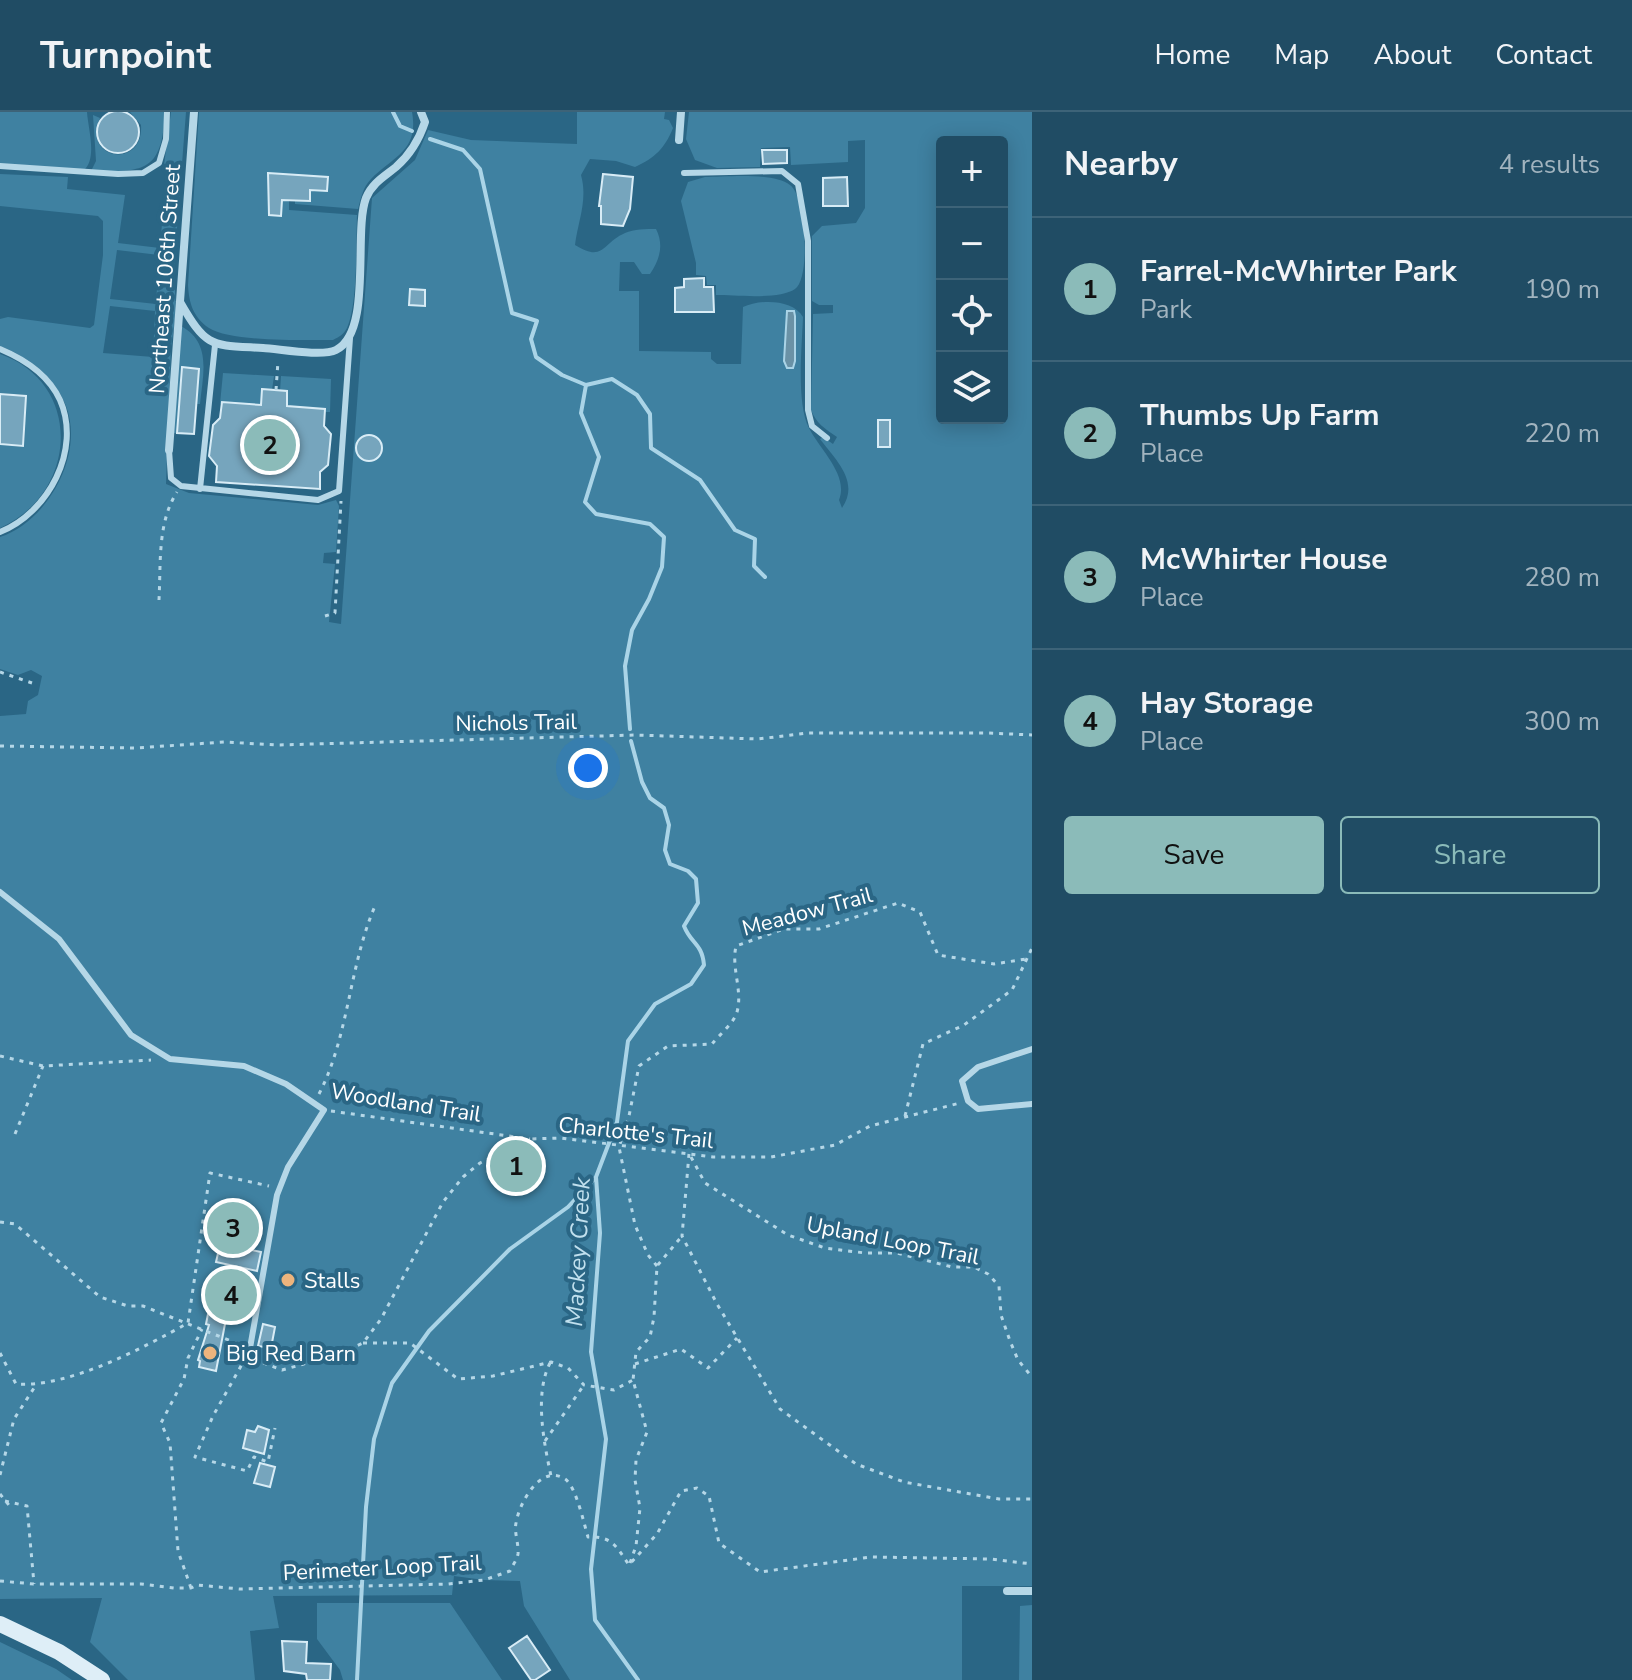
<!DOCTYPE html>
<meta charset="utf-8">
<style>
:root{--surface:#204c64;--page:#28536a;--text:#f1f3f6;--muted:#a2b4bf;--line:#3d6378;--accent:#8bbbb9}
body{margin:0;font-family:"Nunito Sans",sans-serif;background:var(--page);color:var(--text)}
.controls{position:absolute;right:24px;top:24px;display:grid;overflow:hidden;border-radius:8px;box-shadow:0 4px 20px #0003}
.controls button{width:72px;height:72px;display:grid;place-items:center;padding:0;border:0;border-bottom:2px solid var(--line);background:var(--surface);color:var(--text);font:40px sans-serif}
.you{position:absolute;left:588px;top:656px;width:28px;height:28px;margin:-20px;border:6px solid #fff;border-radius:50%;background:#1a73e8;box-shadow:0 0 0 12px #1a73e833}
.badge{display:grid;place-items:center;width:52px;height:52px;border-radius:50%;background:var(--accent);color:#111;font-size:26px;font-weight:700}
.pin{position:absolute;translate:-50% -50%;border:4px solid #fff;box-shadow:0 2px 8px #0006}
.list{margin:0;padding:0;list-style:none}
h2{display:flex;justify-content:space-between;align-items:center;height:104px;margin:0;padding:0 32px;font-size:34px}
h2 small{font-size:26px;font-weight:400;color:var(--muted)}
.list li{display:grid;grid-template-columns:52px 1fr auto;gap:24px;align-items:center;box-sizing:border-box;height:144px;padding:0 32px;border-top:2px solid var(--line)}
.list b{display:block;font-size:30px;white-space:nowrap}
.list p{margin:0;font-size:26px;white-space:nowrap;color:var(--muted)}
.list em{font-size:26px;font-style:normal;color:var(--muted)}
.actions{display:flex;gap:16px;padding:24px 32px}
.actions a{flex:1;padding:18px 0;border:2px solid var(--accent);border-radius:8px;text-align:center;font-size:28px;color:var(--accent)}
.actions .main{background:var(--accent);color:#111}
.icon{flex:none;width:44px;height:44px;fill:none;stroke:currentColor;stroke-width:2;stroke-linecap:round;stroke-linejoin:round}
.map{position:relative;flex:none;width:1032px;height:1568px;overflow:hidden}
header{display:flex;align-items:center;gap:48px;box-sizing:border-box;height:112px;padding:0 40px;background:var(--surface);border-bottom:2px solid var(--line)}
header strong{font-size:38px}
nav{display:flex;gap:44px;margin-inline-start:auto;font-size:28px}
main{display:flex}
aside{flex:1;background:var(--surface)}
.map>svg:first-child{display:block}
</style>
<header>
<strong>Turnpoint</strong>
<nav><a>Home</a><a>Map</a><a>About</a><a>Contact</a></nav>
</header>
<main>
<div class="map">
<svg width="1032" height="1568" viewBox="0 0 1032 1568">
<rect width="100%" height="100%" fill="#2a6685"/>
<path fill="#3f81a1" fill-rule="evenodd" d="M0 0H87C88 17 98 47 83 59L0 57Z
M130 0H165C162 60 145 60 91 59L96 49 93 3 100 6C81 48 144 58 141 13Z
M171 0H186L174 155 176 201 171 235 166 372 189 381 318 393 336 388 339 394 336 440 324 441 323 451 335 452 329 510 341 512 372 86 415 48 428 18 471 28 577 32V0H665L664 7 669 8 673 16C665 36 655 46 635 55L616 49 590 47 581 63C588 88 578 109 575 133 604 151 602 131 625 121 634 117 646 117 656 117 664 133 660 147 650 162H642L634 150H620L619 179H639V239L711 240V247L717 252H741L743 195C760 187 793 187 803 205 802 234 796 291 809 316 820 338 849 363 839 388L842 396C860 370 836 348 820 327L823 325 833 332 837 325C825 317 816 311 811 298L813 202 833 201V193H819L812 189V124L822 114 856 111 865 96V28L848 29V50L791 53 790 35 761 36 760 55 717 56 695 48 686 27 689 0H1032V1474H962V1568H570L524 1494 520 1469 484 1468 454 1464 452 1483 273 1484 279 1516 250 1519 255 1568H128L90 1530 102 1486 0 1487V604L26 602 28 589 38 583 42 564 31 558 18 563 0 557V425C47 410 85 343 66 294 54 264 30 246 0 234V207L8 205 90 216 94 213 103 143V109L98 104 0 94V62L68 65 67 77 125 83 118 131 160 136 164 87 168 75 164 53ZM942 30H1002V306H942ZM117 138 159 143 156 192 110 187ZM110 194 155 199 153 245 103 241Z
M199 0H412C419 39 394 44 371 67 363 75 361 86 358 97L295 92V88H289V98L357 103C356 132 358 192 347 216 344 222 339 225 333 228 305 228 230 230 209 216 193 205 189 191 188 173Z
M705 65C726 65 773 60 790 73 806 84 811 166 795 177 779 188 736 183 716 183V173H707L706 164 696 163V151L681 89 688 70Z
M181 214C212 231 203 262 200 292H196L199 257 181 256 177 321H173Z
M0 242C85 272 77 382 0 416V333L24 335 26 283 0 281Z
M223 261 274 264 272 278 261 293 223 290 220 292Z
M281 264 331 267 330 300H325V297L287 294V279H280Z
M317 1491H450L502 1568H343L340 1558 317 1527Z
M1032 1493V1568H1019L1020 1494Z
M0 1530 56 1557 72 1568H0Z"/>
<path fill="#6a92a6" stroke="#aad4e7" stroke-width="2" d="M787 199H794L795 204V249L793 256H787L784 249Z"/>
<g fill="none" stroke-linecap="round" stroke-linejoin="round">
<path stroke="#aad4e7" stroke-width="4" d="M393 0 400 14 412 19
M430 27 463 38 480 57 512 201 537 209 531 227 536 245 562 263 586 273 581 301 599 345 585 390 596 402 650 412 664 425 662 455 649 487 632 518 625 554 630 617
M586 273 612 267 637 283 650 302 651 336 700 368 735 418 755 427 754 454 765 465
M631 629 642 670 650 686 664 696 669 713 665 738 670 752 688 759 696 767 698 791 684 814C691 832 702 831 704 853L691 872 655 892 628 929 617 1010 596 1065 600 1121 591 1240 606 1327 591 1457 595 1508 638 1568
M357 1568 366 1395 374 1327 392 1271 429 1219 510 1137 568 1095 596 1065"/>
</g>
<path fill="#76a5bd" stroke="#d8ecf6" stroke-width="2" d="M97 20a21 21 0 1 1 42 0a21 21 0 1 1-42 0Z
M762 38H787V51L763 52Z
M268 61 328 65 327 79 310 78V89L282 88 281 104 269 103Z
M603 62 633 65 630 97 623 114 601 112V94H599Z
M847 65 848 94H823V66Z
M704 166V175H713L714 200H675V176L684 175V167Z
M410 177 425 178V194L409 193Z
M182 255 199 257 194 322 177 321Z
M262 277 287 279V294L325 297 324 314 331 322 328 353 320 360V377L216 370 217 354 209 344 213 313 220 306 222 290 261 293Z
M0 282 26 284 23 334 0 332Z
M878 308H890V335H878Z
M356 336a13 13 0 1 1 26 0a13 13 0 1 1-26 0Z
M228 1098 245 1102 238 1135 261 1140 257 1159 216 1150Z
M214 1172 250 1179 247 1195 229 1191 216 1259 199 1255 200 1249 198 1248 209 1213 206 1212Z
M263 1212 275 1215 271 1236 258 1234Z
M258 1314 269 1318 264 1342 243 1336 247 1318 255 1320Z
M260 1351 275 1355 270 1375 254 1371Z
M527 1524 550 1558 535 1568H531L509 1536Z
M282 1529 307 1530 306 1551 331 1552 330 1568H307L306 1562 284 1559Z"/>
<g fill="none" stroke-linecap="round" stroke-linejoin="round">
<path stroke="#b5d7e7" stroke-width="3" stroke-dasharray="4 6" stroke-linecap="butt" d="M276 278 278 249
M159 488C161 452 157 411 177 380
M325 504 335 501 341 389
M0 560 32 571
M0 634 135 636 224 630 278 633 635 623 758 627 808 621H989L1032 623
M0 944 43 954 151 948
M319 982C349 924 349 854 375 794
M331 999 530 1027
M905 1004 923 932 964 913 1012 878 1032 836
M15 1022 43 954
M689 1042 682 1124 717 1192 780 1297 856 1352 904 1370 999 1387H1032
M691 1045 705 1071 788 1123 825 1136 865 1141H897L952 1155H974L988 1162 999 1174 1001 1203 1010 1229 1018 1248 1032 1265
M0 1110 15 1112 100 1185 128 1194H143L241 1233
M657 1154 648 1143 635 1113 619 1035 629 1004 639 954 668 934 712 932C719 923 734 911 737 900 743 879 731 856 736 834L784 817H819L898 791 920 800 938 843 994 852 1026 847
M363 1231H410L458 1267 493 1264 551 1250 568 1256 584 1273 614 1278 633 1268
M0 1241 16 1272C68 1276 143 1236 188 1211L210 1061 269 1074
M246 1245 213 1304 195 1345 247 1359 254 1345 268 1350 275 1316
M256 1245 258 1249 282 1258 333 1244 363 1231 381 1207 443 1090 463 1065 480 1051 530 1027 561 1026 713 1045H771L835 1033 870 1014 960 991
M550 1251C534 1282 544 1331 551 1364
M635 1252 681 1237 708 1256 737 1226
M545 1329 584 1273
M0 1363 14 1307 36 1273
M0 1382 12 1397
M5 1389 27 1394 34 1472
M630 1451 636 1434 640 1396 635 1368 636 1348 647 1320 633 1268 636 1240 650 1225 654 1205 657 1154 682 1124
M0 1469 34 1472H141L174 1476H191L197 1473 240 1477 448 1472 484 1468 510 1459C512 1454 517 1448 518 1442 519 1432 514 1421 516 1411 519 1392 540 1351 565 1367 576 1374 584 1412 588 1425 612 1424 616 1434 629 1453L657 1422 681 1379 697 1376 709 1384 719 1431 760 1460 871 1445 990 1447 1032 1452
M191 1476 178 1439 170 1331 161 1311 184 1267 188 1246 202 1217"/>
<path stroke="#b5d7e7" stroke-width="6" d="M0 54 118 62 143 61 159 51 166 27 167 0
M684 61 782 59 798 72 808 129V298L812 314 827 326
M0 237C24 247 48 262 60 288 82 338 48 401 0 420
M169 338 171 366 181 374 318 388 339 379 350 226
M200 377 215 233
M0 780 59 827 131 923 170 947 244 954 286 972 324 998 288 1055 277 1083 250 1236
M1032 937 978 955 962 969 968 989 978 997 1032 992"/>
<path stroke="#b5d7e7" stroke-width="8" d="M679 28 681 0
M180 190C207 237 211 233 263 236 280 237 322 245 336 238 373 220 353 120 366 86 372 71 385 64 396 55 411 42 419 28 425 10L421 0
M169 338 194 0
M1007 1479H1032"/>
<path stroke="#deeef7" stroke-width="16" d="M0 1512 59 1540 102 1568"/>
</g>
<g fill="#edb47d" stroke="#2a6685" stroke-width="3">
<circle cx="288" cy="1168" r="8"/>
<circle cx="210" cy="1241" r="8"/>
</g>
<g text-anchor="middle" stroke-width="8" stroke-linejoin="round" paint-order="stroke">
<g font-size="22" fill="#fff" stroke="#2a6685">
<text transform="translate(164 167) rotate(-86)" y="8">Northeast 106th Street</text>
<text transform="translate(516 610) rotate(-1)" y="8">Nichols Trail</text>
<text transform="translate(807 799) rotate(-15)" y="8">Meadow Trail</text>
<text transform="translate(406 990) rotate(9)" y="8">Woodland Trail</text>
<text transform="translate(636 1020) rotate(6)" y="8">Charlotte's Trail</text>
<text transform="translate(893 1128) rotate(11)" y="8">Upland Loop Trail</text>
<text transform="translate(382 1455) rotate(-3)" y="8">Perimeter Loop Trail</text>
</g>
<g font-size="22" fill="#fff" stroke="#2a6685" text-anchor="start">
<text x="304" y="1176">Stalls</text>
<text x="226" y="1249">Big Red Barn</text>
</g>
<g font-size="24" font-style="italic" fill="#c1e0ee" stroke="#2a6685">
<text transform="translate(578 1140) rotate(-87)" y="8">Mackey Creek</text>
</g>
</g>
</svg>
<div class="controls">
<button>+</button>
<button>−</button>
<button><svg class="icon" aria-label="locate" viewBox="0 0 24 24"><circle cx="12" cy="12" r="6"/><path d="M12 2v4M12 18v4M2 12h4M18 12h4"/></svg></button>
<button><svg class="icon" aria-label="layers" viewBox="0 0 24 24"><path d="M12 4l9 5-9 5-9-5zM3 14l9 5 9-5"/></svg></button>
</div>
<div class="you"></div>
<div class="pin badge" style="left:516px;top:1054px">1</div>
<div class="pin badge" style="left:270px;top:333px">2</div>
<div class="pin badge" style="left:233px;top:1116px">3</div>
<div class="pin badge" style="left:231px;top:1183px">4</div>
</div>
<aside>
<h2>Nearby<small>4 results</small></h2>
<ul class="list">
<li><span class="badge">1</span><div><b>Farrel-McWhirter Park</b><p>Park</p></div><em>190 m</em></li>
<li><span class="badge">2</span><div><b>Thumbs Up Farm</b><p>Place</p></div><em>220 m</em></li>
<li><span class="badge">3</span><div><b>McWhirter House</b><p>Place</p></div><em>280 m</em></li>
<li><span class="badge">4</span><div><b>Hay Storage</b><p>Place</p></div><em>300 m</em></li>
</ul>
<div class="actions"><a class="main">Save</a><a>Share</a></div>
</aside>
</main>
